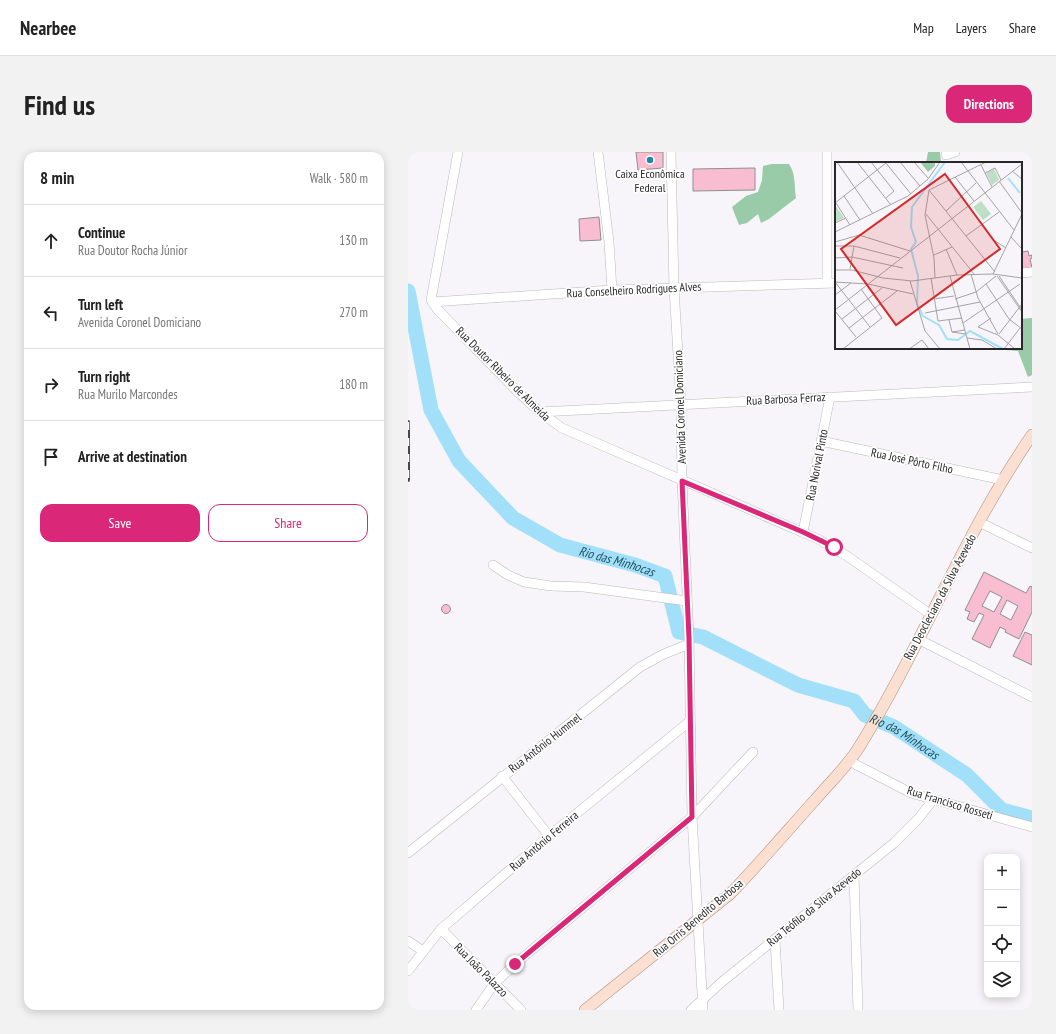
<!DOCTYPE html>
<meta charset="utf-8">
<style>
:root{--surface:#fff;--page:#f2f2f2;--text:#222;--muted:#767676;--line:#e0e0e0;--accent:#db2777}
body{margin:0;font-family:"PT Sans Narrow",sans-serif;background:var(--page);color:var(--text)}
.controls{position:absolute;right:12px;bottom:12px;display:grid;overflow:hidden;border-radius:8px;box-shadow:0 2px 10px #0003}
.controls button{width:36px;height:36px;display:grid;place-items:center;padding:0;border:0;border-bottom:1px solid var(--line);background:var(--surface);color:var(--text);font:20px sans-serif}
.stop{position:absolute;width:12px;height:12px;margin:-9px;border:3px solid #db2777;border-radius:50%;background:#fff}
.stop.end{background:#db2777;border-color:#fff;box-shadow:0 1px 4px #0008}
.list{margin:0;padding:0;list-style:none}
h2{display:flex;justify-content:space-between;align-items:center;height:52px;margin:0;padding:0 16px;font-size:17px}
h2 small{font-size:13px;font-weight:400;color:var(--muted)}
.list li{display:grid;grid-template-columns:26px 1fr auto;gap:12px;align-items:center;box-sizing:border-box;height:72px;padding:0 16px;border-top:1px solid var(--line)}
.list b{display:block;font-size:15px;white-space:nowrap}
.list p{margin:0;font-size:13px;white-space:nowrap;color:var(--muted)}
.list em{font-size:13px;font-style:normal;color:var(--muted)}
.actions{display:flex;gap:8px;padding:12px 16px}
.actions a{flex:1;padding:9px 0;border:1px solid var(--accent);border-radius:12px;text-align:center;font-size:14px;color:var(--accent)}
.actions .main{background:var(--accent);color:#fff}
.icon{flex:none;width:22px;height:22px;fill:none;stroke:currentColor;stroke-width:2;stroke-linecap:round;stroke-linejoin:round}
.map{position:relative;flex:none;width:624px;height:858px;overflow:hidden;border-radius:12px}
header{display:flex;align-items:center;gap:24px;box-sizing:border-box;height:56px;padding:0 20px;background:var(--surface);border-bottom:1px solid var(--line)}
header strong{font-size:19px}
nav{display:flex;gap:22px;margin-inline-start:auto;font-size:14px}
.intro{display:flex;align-items:center;justify-content:space-between;box-sizing:border-box;height:96px;padding:0 24px}
h1{margin:0;font-size:28px}
.button{padding:10px 18px;border-radius:12px;background:var(--accent);color:#fff;font-size:14px;font-weight:700}
main{display:flex;gap:24px;padding:0 24px}
aside{flex:1;background:var(--surface);border-radius:12px;box-shadow:0 2px 10px #0003}
.map>svg:first-child{display:block}
</style>
<header>
<strong>Nearbee</strong>
<nav><a>Map</a><a>Layers</a><a>Share</a></nav>
</header>
<div class="intro"><h1>Find us</h1><a class="button">Directions</a></div>
<main>
<aside>
<h2>8 min<small>Walk · 580 m</small></h2>
<ul class="list">
<li><svg class="icon" aria-label="ahead" viewBox="0 0 24 24"><path d="M12 20V5M6 11l6-6 6 6"/></svg><div><b>Continue</b><p>Rua Doutor Rocha Júnior</p></div><em>130 m</em></li>
<li><svg class="icon" aria-label="left" viewBox="0 0 24 24"><path d="M17 20v-9H6M10 6l-5 5 5 5"/></svg><div><b>Turn left</b><p>Avenida Coronel Domiciano</p></div><em>270 m</em></li>
<li><svg class="icon" aria-label="right" viewBox="0 0 24 24"><path d="M7 20v-9h11M14 6l5 5-5 5"/></svg><div><b>Turn right</b><p>Rua Murilo Marcondes</p></div><em>180 m</em></li>
<li><svg class="icon" aria-label="arrive" viewBox="0 0 24 24"><path d="M6 21V4h12l-3 4 3 4H6"/></svg><div><b>Arrive at destination</b></div></li>
</ul>
<div class="actions"><a class="main">Save</a><a>Share</a></div>
</aside>
<div class="map">
<svg width="624" height="858" viewBox="0 0 624 858">
<rect width="100%" height="100%" fill="#f7f5f9"/>
<path fill="#99cba8" d="M520 0H532L533 11H518Z
M364 12H381C388 22 386 34 388 46L361 67 353 71 350 62 339 71 331 73 324 55 338 44 350 40 354 28 355 14Z
M624 166V223L620 225 610 199 572 196H613V167Z"/>
<g fill="none" stroke-linecap="round" stroke-linejoin="round">
<path stroke="#a2e0f9" stroke-width="15" id="s1" d="M0 139 23 258 51 309 105 366 152 393 227 413 257 424 271 480 295 485 390 533 446 549 457 563 486 575 559 623 594 658 624 666"/>
</g>
<path fill="#f8bdd1" stroke="#918d8e" fill-rule="evenodd" d="M228 0H255V16L230 18Z
M347 16V38L285 39V17Z
M191 65 193 88 172 89 171 67Z
M620 99 621 104 624 103V106L622 107 624 116 614 118 613 100Z
M576 420 618 441 622 434 624 435V460L611 487 597 480 598 478 592 475 582 496 564 487 576 463 571 461 566 470 559 467 562 460 557 458ZM582 439 594 445 586 460 574 454ZM599 448 610 454 603 468 592 462Z
M33.5 457a4.5 4.5 0 1 1 9 0a4.5 4.5 0 1 1-9 0Z
M617 480 624 483V513L605 504Z"/>
<g fill="none" stroke-linecap="round" stroke-linejoin="round">
<g stroke="#bab9bc" stroke-width="10">
<path id="minor" d="M50 0 23 148 29 157 111 241 132 260 154 276 410 387 439 404 522 462
M190 0 201 90 204 138
M263 0 266 136 273 252 274 329 281 486 284 665 295 858
M538 3 547 0
M613 121 624 120
M419 131V0
M24 150 204 138 428 131
M132 260 624 235
M413 289 595 328
M571 370 624 396
M395 380 422 245
M85 413 100 423 116 430 143 434 176 435 279 449
M510 487 624 545
M441 609 503 641 624 675
M94 624 141 684
M0 701 232 515 256 502 281 492
M446 723 450 858
M33 777 113 858
M367 788 371 858
M0 789 15 799
M0 819 33 777 141 684 282 569
M68 858 86 832 107 812 284 665 345 600
M283 858 315 829 486 691 510 667 525 648"/>
</g>
<g stroke="#b09181" stroke-width="12">
<path id="major" d="M177 858 322 742C351 712 379 679 407 648 422 630 441 613 453 592 515 491 557 380 624 283"/>
</g>
<use href="#minor" stroke="#fff" stroke-width="9"/>
<use href="#major" stroke="#fbdfd0" stroke-width="11"/>
<g stroke="#494849" stroke-width="4">
<path id="rail" d="M0 270V328"/>
</g>
<use href="#rail" stroke="#fff" stroke-width="2.5" stroke-dasharray="8" stroke-linecap="butt"/>
</g>
<g fill="none" stroke-linecap="round" stroke-linejoin="round">
<path stroke="#db2777" stroke-width="5" d="M107 812 284 665 281 486 274 329 395 380 426 395"/>
</g>
<circle fill="#2283ae" stroke="#fff" stroke-width="1.5" cx="242" cy="8" r="4"/>
<g text-anchor="middle" stroke-width="3.5" stroke-linejoin="round" paint-order="stroke">
<g font-size="12" fill="#292829" stroke="#fff">
<text x="242" y="26">Caixa Econômica<tspan x="242" dy="14">Federal</tspan></text>
</g>
<g font-size="12" fill="#292829" stroke="#fff">
<text transform="translate(226 138) rotate(-3)" y="4">Rua Conselheiro Rodrigues Alves</text>
<text transform="translate(95 222) rotate(45)" y="4">Rua Doutor Ribeiro de Almeida</text>
<text transform="translate(378 247) rotate(-3)" y="4">Rua Barbosa Ferraz</text>
<text transform="translate(272 255) rotate(-92)" y="4">Avenida Coronel Domiciano</text>
<text transform="translate(504 309) rotate(12)" y="4">Rua José Pôrto Filho</text>
<text transform="translate(409 313) rotate(-79)" y="4">Rua Norival Pinto</text>
<text transform="translate(532 445) rotate(-62)" y="4">Rua Deocleciano da Silva Azevedo</text>
<text transform="translate(137 591) rotate(-38)" y="4">Rua Antônio Hummel</text>
<text transform="translate(542 651) rotate(17)" y="4">Rua Francisco Rosseti</text>
<text transform="translate(136 689) rotate(-40)" y="4">Rua Antônio Ferreira</text>
<text transform="translate(406 755) rotate(-39)" y="4">Rua Teófilo da Silva Azevedo</text>
<text transform="translate(290 766) rotate(-40)" y="4">Rua Orris Benedito Barbosa</text>
<text transform="translate(73 818) rotate(45)" y="4">Rua João Palazzo</text>
</g>
<g font-size="13" font-style="italic" fill="#1b4e5f" stroke="#fff">
<text dy="5" stroke="none"><textPath href="#s1" startOffset="371">Rio das Minhocas</textPath></text>
<text dy="5" stroke="none"><textPath href="#s1" startOffset="731">Rio das Minhocas</textPath></text>
</g>
</g>
<g transform="translate(427 10)">
<rect width="187" height="187" fill="#f7f5f9"/>
<path d="M159 7 164 18 157 23 151 11ZM146 39 156 52 148 58 138 45ZM0 43 9 56 0 60Z" fill="#bcdfc6"/>
<path d="M85 0H100V4L93 10Z" fill="#99cba8"/>
<path fill="none" stroke="#a2e0f9" stroke-width="2" d="M110 0 77 45 76 65 81 80 76 87 83 114 82 142 88 154 104 163 112 177 123 178 135 169 168 187M173 16 185 31"/>
<path fill="none" stroke="#a5a3a6" stroke-width="1" d="M2 0 38 52M22 0 56 43M36 0 59 29 51 36M50 0 76 32M65 0 85 24M79 0 93 16M126 0 179 68M146 3 157 25M177 9 187 17M150 11 160 6 166 18M120 15 139 39M164 19 187 51M94 28 160 110M9 34 25 58M0 41 51 1M1 41 15 63M111 49 141 21M91 52 139 112M0 61 11 56M0 70 73 34 93 17 105 0M131 74 164 50M176 75 187 87M157 77 171 86M0 80 24 73 75 89M0 84H19L65 96M111 87 122 113M99 93 117 85M0 96 17 95 68 106M15 107 19 84M0 108H17L48 116 77 119 122 113 158 112 187 52M136 112 143 136 163 172M158 112 187 116M115 114 135 187M162 114 187 150M164 114 187 148M96 116 103 159 127 156M100 116 99 96 90 53 94 28 151 0M75 119 90 169 105 187M0 120 33 122 78 132M0 120 35 165M151 122 174 157 187 167M0 133 16 121M99 137 119 134M120 137 141 130 161 114M0 148 187 2M0 149 21 175M90 151 145 140M156 156 143 165 163 173 180 187M7 157 47 126M114 158 117 170 130 168M128 161 185 122M14 166 62 129M117 170 130 172M164 172 187 142M132 176 147 178 162 187M8 187 47 156 26 127M74 187 87 178 94 187M169 187 185 166"/>
<path fill="#d62828" fill-opacity="0.15" stroke="#d62828" stroke-width="2" d="M110 12 165 87 61 163 6 87Z"/>
<rect width="187" height="187" fill="none" stroke="#292829" stroke-width="2"/>
</g>
</svg>
<div class="controls">
<button>+</button>
<button>−</button>
<button><svg class="icon" aria-label="locate" viewBox="0 0 24 24"><circle cx="12" cy="12" r="6"/><path d="M12 2v4M12 18v4M2 12h4M18 12h4"/></svg></button>
<button><svg class="icon" aria-label="layers" viewBox="0 0 24 24"><path d="M12 4l9 5-9 5-9-5zM3 14l9 5 9-5"/></svg></button>
</div>
<div class="stop" style="left:426px;top:395px"></div>
<div class="stop end" style="left:107px;top:812px"></div>
</div>
</main>
